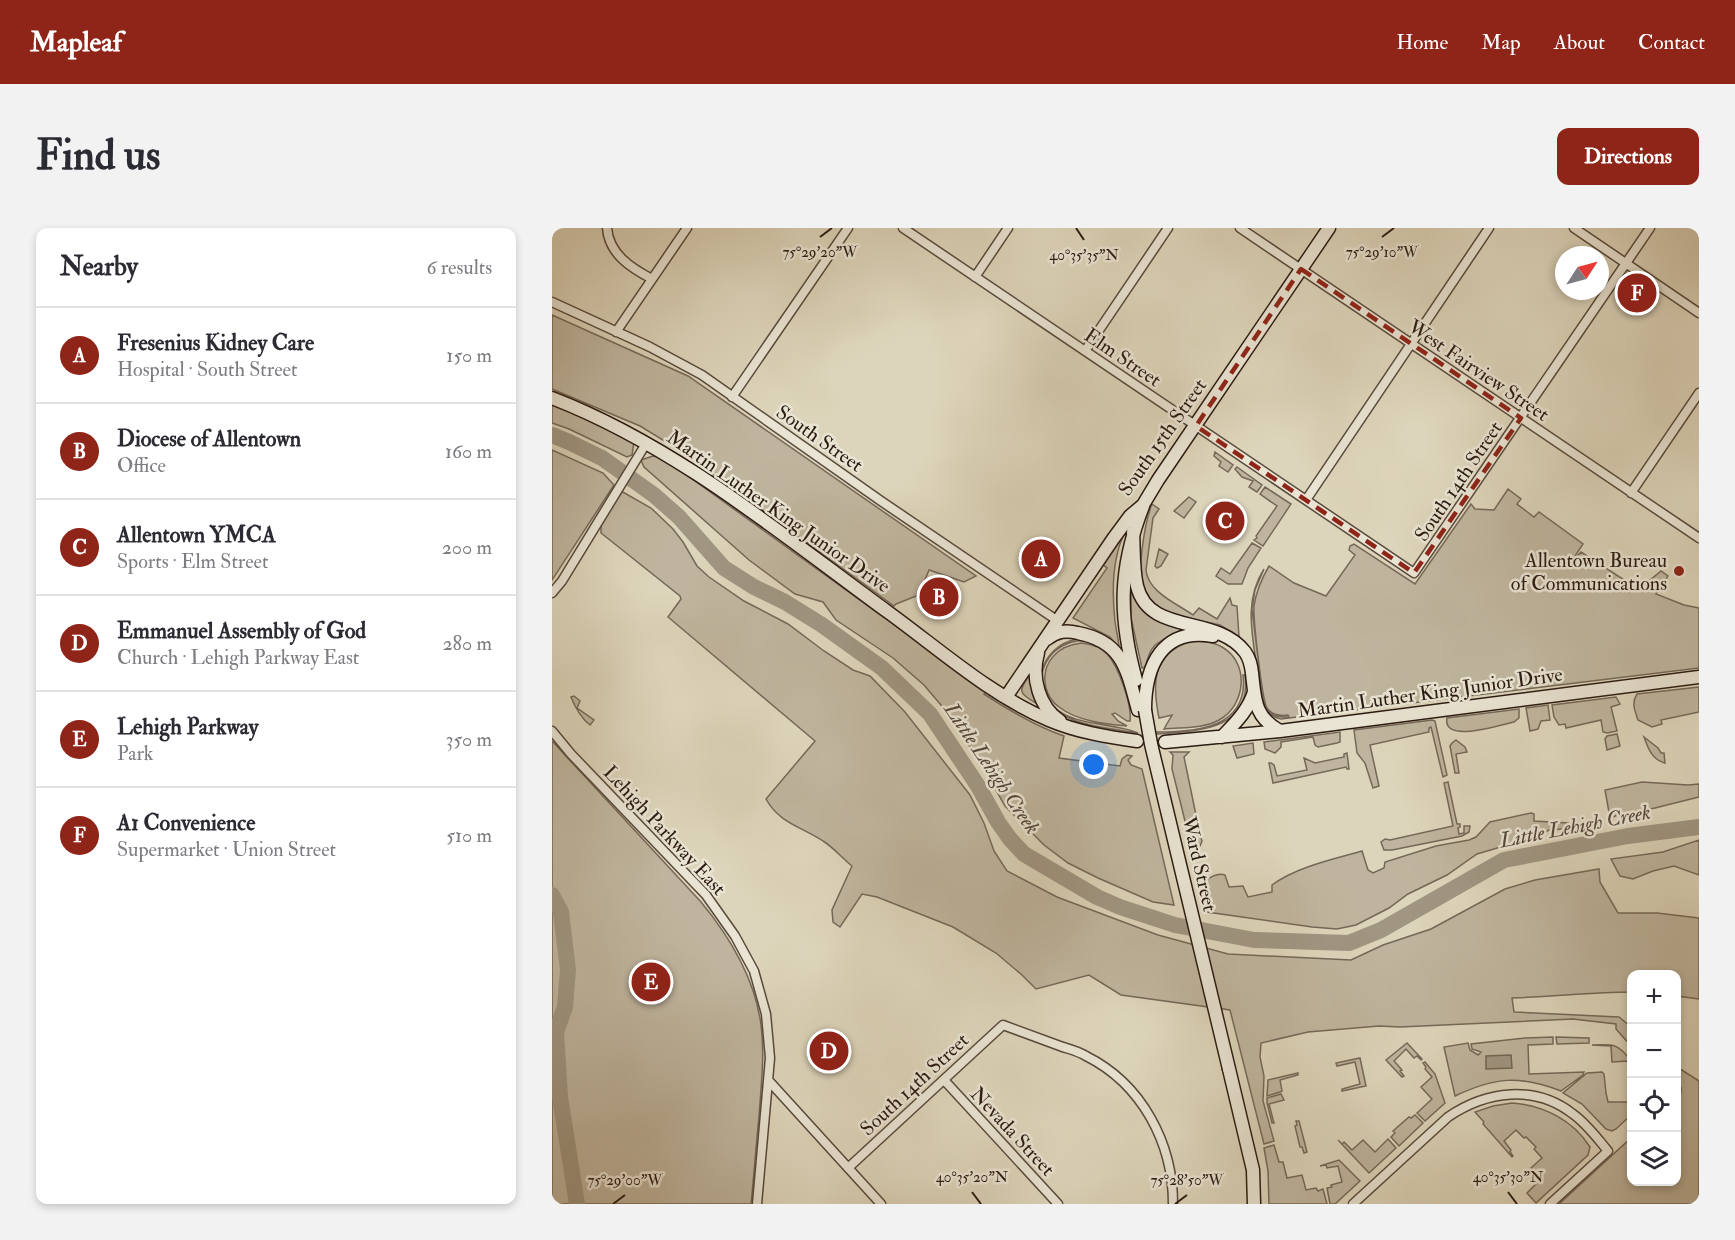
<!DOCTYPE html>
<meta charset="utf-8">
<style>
:root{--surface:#fff;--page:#f2f2f3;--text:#2b2b33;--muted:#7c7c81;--line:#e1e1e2;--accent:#8f2418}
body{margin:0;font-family:"IM FELL Double Pica",serif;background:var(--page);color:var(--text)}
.controls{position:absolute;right:18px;bottom:18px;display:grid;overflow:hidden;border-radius:12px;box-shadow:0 3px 9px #0003}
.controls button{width:54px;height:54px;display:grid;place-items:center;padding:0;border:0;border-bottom:2px solid var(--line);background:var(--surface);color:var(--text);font:30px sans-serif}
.compass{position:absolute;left:1003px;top:18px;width:54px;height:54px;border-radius:50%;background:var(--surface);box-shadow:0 3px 9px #0003;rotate:54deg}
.you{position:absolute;left:542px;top:537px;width:21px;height:21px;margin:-15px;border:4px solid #fff;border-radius:50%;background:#1a73e8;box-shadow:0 0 0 9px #1a73e833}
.badge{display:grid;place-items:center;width:39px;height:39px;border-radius:50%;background:var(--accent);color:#fff;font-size:20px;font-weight:700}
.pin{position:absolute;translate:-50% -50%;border:3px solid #fff;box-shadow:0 2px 6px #0006}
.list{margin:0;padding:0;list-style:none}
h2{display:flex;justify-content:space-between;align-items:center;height:78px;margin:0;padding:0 24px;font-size:26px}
h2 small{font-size:20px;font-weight:400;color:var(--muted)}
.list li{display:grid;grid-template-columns:39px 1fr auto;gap:18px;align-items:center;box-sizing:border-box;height:96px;padding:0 24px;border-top:2px solid var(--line)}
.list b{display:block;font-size:22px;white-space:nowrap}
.list p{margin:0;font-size:20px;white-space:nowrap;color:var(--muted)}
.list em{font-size:20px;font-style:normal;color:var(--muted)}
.icon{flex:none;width:33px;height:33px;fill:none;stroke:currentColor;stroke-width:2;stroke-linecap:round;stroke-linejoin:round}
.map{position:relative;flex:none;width:1147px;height:976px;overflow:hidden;border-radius:12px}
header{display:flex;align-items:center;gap:36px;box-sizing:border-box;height:84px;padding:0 30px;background:var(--accent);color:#fff}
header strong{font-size:28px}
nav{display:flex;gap:33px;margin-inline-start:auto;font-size:21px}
.intro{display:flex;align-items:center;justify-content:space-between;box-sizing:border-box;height:144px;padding:0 36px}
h1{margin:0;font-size:42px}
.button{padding:15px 27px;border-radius:12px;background:var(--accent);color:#fff;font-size:21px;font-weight:700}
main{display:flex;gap:36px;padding:0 36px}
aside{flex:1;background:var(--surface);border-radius:12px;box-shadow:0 3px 9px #0003}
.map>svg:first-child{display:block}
</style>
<header>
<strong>Mapleaf</strong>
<nav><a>Home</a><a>Map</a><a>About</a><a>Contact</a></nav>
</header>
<div class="intro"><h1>Find us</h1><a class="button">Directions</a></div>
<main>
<aside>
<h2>Nearby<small>6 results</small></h2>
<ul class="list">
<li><span class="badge">A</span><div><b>Fresenius Kidney Care</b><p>Hospital · South Street</p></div><em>150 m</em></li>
<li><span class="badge">B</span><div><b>Diocese of Allentown</b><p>Office</p></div><em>160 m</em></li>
<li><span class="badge">C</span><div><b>Allentown YMCA</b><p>Sports · Elm Street</p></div><em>200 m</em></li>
<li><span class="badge">D</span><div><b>Emmanuel Assembly of God</b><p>Church · Lehigh Parkway East</p></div><em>280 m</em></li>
<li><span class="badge">E</span><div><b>Lehigh Parkway</b><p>Park</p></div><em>350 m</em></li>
<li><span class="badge">F</span><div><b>A1 Convenience</b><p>Supermarket · Union Street</p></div><em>510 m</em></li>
</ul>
</aside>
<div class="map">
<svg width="1147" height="976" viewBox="0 0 1147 976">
<rect width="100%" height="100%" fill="#ddd5bb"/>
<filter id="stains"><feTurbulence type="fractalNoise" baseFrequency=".00333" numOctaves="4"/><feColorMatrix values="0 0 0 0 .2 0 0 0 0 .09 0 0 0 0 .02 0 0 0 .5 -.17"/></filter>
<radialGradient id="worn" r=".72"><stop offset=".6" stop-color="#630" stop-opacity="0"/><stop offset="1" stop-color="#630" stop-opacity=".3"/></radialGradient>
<path fill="#bfb59e" stroke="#756858" stroke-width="1.5" d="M0 87 136 148 424 348 412 354 377 342 367 367 344 376 342 378 129 223 88 198 0 161Z
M0 174 18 182 82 214 80 227 75 229 17 201 0 195Z
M0 222 51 245 62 257 0 352Z
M663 224 681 237 676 244 667 238 669 234 662 228Z
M101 228 106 229 125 240 434 463 432 466C458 483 483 498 512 508L507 530 568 538 570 531 575 527 580 528 576 532 579 537 590 541 622 677 601 674 546 650 516 635 492 617 453 578 431 539 407 502 394 483 372 457 341 430 284 392 271 374 243 366 197 332 92 239 89 232Z
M685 239 710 257 705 264 697 259 701 253 690 249 683 241Z
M713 259 739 276 711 318 702 312 705 310 704 308 725 278 708 266Z
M956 261 969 271 965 276 982 289 987 284 1031 316 1019 334 1029 324 1083 359 1092 357 1109 343 1116 348 1104 366 1132 377 1147 380V440L729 491C706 487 708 462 705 444H707C710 466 707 491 737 489L736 487C729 488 720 487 715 480 710 472 701 390 702 378 704 364 710 350 717 338L742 355 774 368 803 327 797 322 798 318 802 316 863 356 919 276 923 281 942 282Z
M69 263 99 280 121 301 131 314 145 338 157 349 192 373 236 396 272 423 301 442 318 448 353 484 418 567 432 595 442 623 455 643 505 669 606 707 676 726 799 732 831 717 879 701 953 661 983 652 1047 641 1048 654 1066 685H1105L1147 690V771L1125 768 1124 746H1080L1079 764C1040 764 1000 769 960 770L962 784 1067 789 1079 799V818L1064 801V796L1021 791 848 799 827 798 756 804 709 815 708 829 712 848 711 873 722 913 712 916 678 782 569 767 537 747 484 761 470 747 444 725 401 699 325 669 310 666 288 699 281 694 280 682 300 638C290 630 281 619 271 613 250 599 227 595 214 571L263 513 116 389 129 371 128 368 49 305V297Z
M637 269 644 274 632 290 622 283Z
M600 276 607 281 601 290 594 342C596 364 624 375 641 387L647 380 665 391 678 370 680 377 685 378 687 409 668 397 614 385C605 381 597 374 592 366 583 351 593 293 600 276Z
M573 304C560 330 560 366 563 393 564 402 567 413 567 420L558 409 521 390 555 340 550 336Z
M700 315 709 320 696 340 690 356H676L664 348 669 340 678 346Z
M607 321 616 326 609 338 605 340 603 338Z
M712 341 703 362 700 381 707 439 705 440C700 406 692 372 712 341Z
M579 353 581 363 635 400C615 413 598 409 594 439L590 440 579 390Z
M525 411H536L535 413C498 410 474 451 502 479 523 499 562 494 586 505 561 501 531 499 509 486 473 465 488 418 525 411Z
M638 413C648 413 660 413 670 419 698 435 694 477 667 492 651 501 630 499 612 501L620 487 607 490C600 455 600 427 638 413Z
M530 415C539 416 549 419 556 427 567 440 580 477 578 493H575L563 485 560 486 566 493 575 498C553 496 525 493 507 479 500 474 496 468 494 460 488 435 506 417 530 415Z
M478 446 480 464 484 475C465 465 467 462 478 446Z
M691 447H693C701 503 643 503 605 506V504C644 504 697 500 691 447Z
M1147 459V484L1109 492 1110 496 1100 499 1086 492C1083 483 1079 475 1085 466Z
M22 468 28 473 25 480 42 492 38 497C30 491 23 479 19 469Z
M1064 469 1068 476 1059 479 1065 503 1055 505 1051 504 1049 492 1014 500 1013 496 1007 497 1002 489 1000 477Z
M996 477 998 492 989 493 986 501 978 503 974 480Z
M967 481V490L962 494C948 497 890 516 895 490Z
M880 492 883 493 895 547 891 549 879 499 877 500V504L818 517 827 558 821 560 813 535 805 525 802 502Z
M788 504V514L785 515 766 519 763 517 761 509 729 514V519L723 525 713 521 712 514Z
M1065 506 1068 518 1055 522 1053 511 1055 508Z
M1092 509 1106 520 1109 525H1112L1113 535C1100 532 1096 520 1092 509Z
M904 512 913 519 915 524 904 526 907 545H903L898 518 900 515Z
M0 513 149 674C178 709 203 751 209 797 213 827 209 858 207 889 204 918 202 947 199 976H0Z
M701 515 702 526 685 530 681 518Z
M618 524H637L632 529 644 587 642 589 650 613 648 618 639 617 620 541 621 527Z
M795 525 797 541H795L794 539 721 555 717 535H719L722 537 725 548 755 542 752 530 763 535 792 529V526Z
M896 554 905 596H908V599L906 600 907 606 912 605V598H918L917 604 910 608 840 622H832L829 614 833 611 838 612 901 598 892 555Z
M1090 554 1136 557 1147 556V569L1103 580 1066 587 1058 590 1053 562Z
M979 585 982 586V593L1016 595 1017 604 1011 601 997 602 986 608 925 626 895 647 856 666 837 680 804 697 785 701 760 699 655 684 649 656C656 651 664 644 673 647L677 659 691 658 696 669 720 664V657C744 639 782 631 810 623L816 642 821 645 832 640 833 634 884 618 917 612 924 609 938 594Z
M1147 612V647L1122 638 1101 643 1081 651 1068 648 1059 631 1111 624Z
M1001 809V816L976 817 977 846 1032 844 1031 847 1009 863C967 847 943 849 903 868L892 819 916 815 918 822 926 827 929 824 920 821 919 816 973 810Z
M1004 809 1037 810V815L1005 816Z
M855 815 870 831 869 832 865 828 862 830 854 821 842 833 850 842 848 843 852 848 850 849 834 832Z
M1040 817C1061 816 1066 815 1079 833V851V844L1076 843V833L1060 834 1059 818Z
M808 830 814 858 790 863V861L808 856 803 834 785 838 784 835Z
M873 834 883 846 893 875 873 893 865 885 880 871 869 859 880 849 873 841 874 839 871 835Z
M1125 839 1147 853V976H1007L1079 910 1080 954H1124V869L1129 865V859L1125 856Z
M1050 844 1052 846 1054 865 1056 874H1079V887L1064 901 1060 903 1054 901 1030 876 1011 865 1035 845Z
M746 845V847L728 852 730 863 728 864 715 868 716 852Z
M729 866 732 872 717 876 722 895H720L715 875V870Z
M960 875C991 877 1021 892 1038 919L1036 927 984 975 975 965 989 951 979 940 990 930 982 921 984 919 974 909 972 910 964 902 952 913 959 922 958 924 961 928 960 929 931 896 932 894 923 884 941 878Z
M863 887 871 895 847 918 839 909 843 905 841 903 857 889 859 890Z
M744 893H747L755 924 752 925 750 919H748L743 898 745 897Z
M836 911 844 920 817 945 786 912 790 916 792 914 800 922 811 912 823 924Z
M722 917 727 934H731L735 950 750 947 754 962 764 960 766 963 771 961 775 976H717L716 943 712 920Z
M787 932 808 953 783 976H778L775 960 780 959 779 957 790 954 786 938 775 940 774 937 768 938Z"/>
<path fill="#a09682" stroke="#716555" stroke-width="1.5" d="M959 827 960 840 934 841V828Z"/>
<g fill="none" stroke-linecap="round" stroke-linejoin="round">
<path stroke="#716555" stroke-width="3" d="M0 802 4 807"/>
<path stroke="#a09682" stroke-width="16" d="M0 207 17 214 50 230 102 267 127 289 172 340 202 359 233 374 270 397 330 440 378 486 426 558 446 594 458 611 472 626 545 669 568 679 623 697 702 712 797 715 829 702 952 632 1076 608 1147 599
M0 667 9 684 16 742 13 779 4 804 8 869 25 976"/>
<g stroke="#584a3c" stroke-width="11">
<path id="street" d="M55 0C57 26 79 40 100 51
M351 0 862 345 1098 0
M688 0 1147 310
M1022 0 1147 85
M423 49 456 0
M0 74 98 119 150 147 329 273 506 393
M64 104 135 0
M533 123 616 0
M180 169 296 0
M1079 265 1147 165
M754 272 937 0
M0 365 10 353 95 214
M0 503 19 526 154 667 183 708 202 743 214 786 218 830 205 976
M392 852 506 976
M217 853 329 976
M296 940 451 797C470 804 489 811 508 818 516 821 526 823 534 828 590 856 621 915 621 976
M801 976 896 889C934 863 983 856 1021 886 1035 896 1045 910 1056 923L998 976"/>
</g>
<g stroke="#2b1b12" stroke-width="15">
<path id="secondary" d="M0 170C124 218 229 306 336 384 387 421 438 467 497 492 525 504 556 509 585 513
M581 304C582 322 581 341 585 358 597 408 664 386 693 424 698 431 699 437 700 445 703 471 702 489 728 503
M495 411C505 403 514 402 526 405 572 414 575 443 586 482
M486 425C479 449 487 479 508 493
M584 452C566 387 567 340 591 278
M454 469 561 311 578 288 591 277 606 252 777 0
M593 482C593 438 610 399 661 408
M670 509C683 495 696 483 702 464
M613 514 728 503 1147 449
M677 841 701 942 702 976"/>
</g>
<use href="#street" stroke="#e9e4d3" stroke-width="8"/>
<use href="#secondary" stroke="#e9e4d3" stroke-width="12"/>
<g stroke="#2b1b12" stroke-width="15" stroke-linecap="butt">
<path id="secondary-bridge" d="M593 482 599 516 677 841"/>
</g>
<use href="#secondary-bridge" stroke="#e9e4d3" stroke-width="12"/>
</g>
<path fill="none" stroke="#8f2418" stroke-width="4.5" stroke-dasharray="12 8" stroke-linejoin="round" d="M749 41 969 190 862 345 644 198Z"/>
<path fill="none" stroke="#2b1b12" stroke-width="2" d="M524 0 532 12M268 9 280 0M830 9 842 0M420 964 429 976M956 964 965 976M61 976 73 967M623 976 635 967"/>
<circle fill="#8f2418" stroke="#e9e4d3" stroke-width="2" cx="1127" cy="343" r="6"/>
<g text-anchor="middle" stroke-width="5" stroke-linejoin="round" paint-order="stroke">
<g font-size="20" fill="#2b1b12" stroke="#e9e4d3">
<text transform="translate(571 129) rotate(34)" y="7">Elm Street</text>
<text transform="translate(927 142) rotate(34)" y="7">West Fairview Street</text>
<text transform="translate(610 209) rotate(-55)" y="7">South 15th Street</text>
<text transform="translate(268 210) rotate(35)" y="7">South Street</text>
<text transform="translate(906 253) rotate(-56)" y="7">South 14th Street</text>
<text transform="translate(227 283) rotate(35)" y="7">Martin Luther King Junior Drive</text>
<text transform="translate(878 464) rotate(-8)" y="7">Martin Luther King Junior Drive</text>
<text transform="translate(113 602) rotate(47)" y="7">Lehigh Parkway East</text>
<text transform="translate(648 636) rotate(77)" y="7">Ward Street</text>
<text transform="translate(362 856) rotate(-43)" y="7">South 14th Street</text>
<text transform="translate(461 903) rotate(47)" y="7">Nevada Street</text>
</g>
<g font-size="20" fill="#2b1b12" stroke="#e9e4d3" text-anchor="end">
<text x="1115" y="339">Allentown Bureau<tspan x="1115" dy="23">of Communications</tspan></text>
</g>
<g font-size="21" font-style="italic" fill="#544639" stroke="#e9e4d3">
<text transform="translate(440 540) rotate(56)" y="7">Little Lehigh Creek</text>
<text transform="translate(1023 598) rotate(-11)" y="7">Little Lehigh Creek</text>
</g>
</g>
<g font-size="15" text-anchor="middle" fill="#2b1b12" stroke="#e9e4d3" stroke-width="5" stroke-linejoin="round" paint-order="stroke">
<text x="830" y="29">75°29'10"W</text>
<text x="268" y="29">75°29'20"W</text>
<text x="532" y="32">40°35'35"N</text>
<text x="420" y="954">40°35'20"N</text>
<text x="956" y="954">40°35'30"N</text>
<text x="73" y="957">75°29'00"W</text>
<text x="635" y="957">75°28'50"W</text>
</g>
<rect width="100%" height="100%" filter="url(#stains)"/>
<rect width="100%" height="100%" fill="url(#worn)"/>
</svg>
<div class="controls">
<button>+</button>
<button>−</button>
<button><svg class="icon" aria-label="locate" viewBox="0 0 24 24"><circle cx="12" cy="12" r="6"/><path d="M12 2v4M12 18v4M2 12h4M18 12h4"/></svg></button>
<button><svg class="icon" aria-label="layers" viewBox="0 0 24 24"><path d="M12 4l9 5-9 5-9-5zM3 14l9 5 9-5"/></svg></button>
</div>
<svg class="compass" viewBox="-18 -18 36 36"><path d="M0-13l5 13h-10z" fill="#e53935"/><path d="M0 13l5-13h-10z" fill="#7c7c81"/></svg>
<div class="you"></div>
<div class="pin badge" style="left:489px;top:331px">A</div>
<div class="pin badge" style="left:387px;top:369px">B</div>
<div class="pin badge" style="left:673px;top:293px">C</div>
<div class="pin badge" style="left:277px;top:823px">D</div>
<div class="pin badge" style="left:99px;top:754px">E</div>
<div class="pin badge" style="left:1085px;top:65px">F</div>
</div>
</main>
